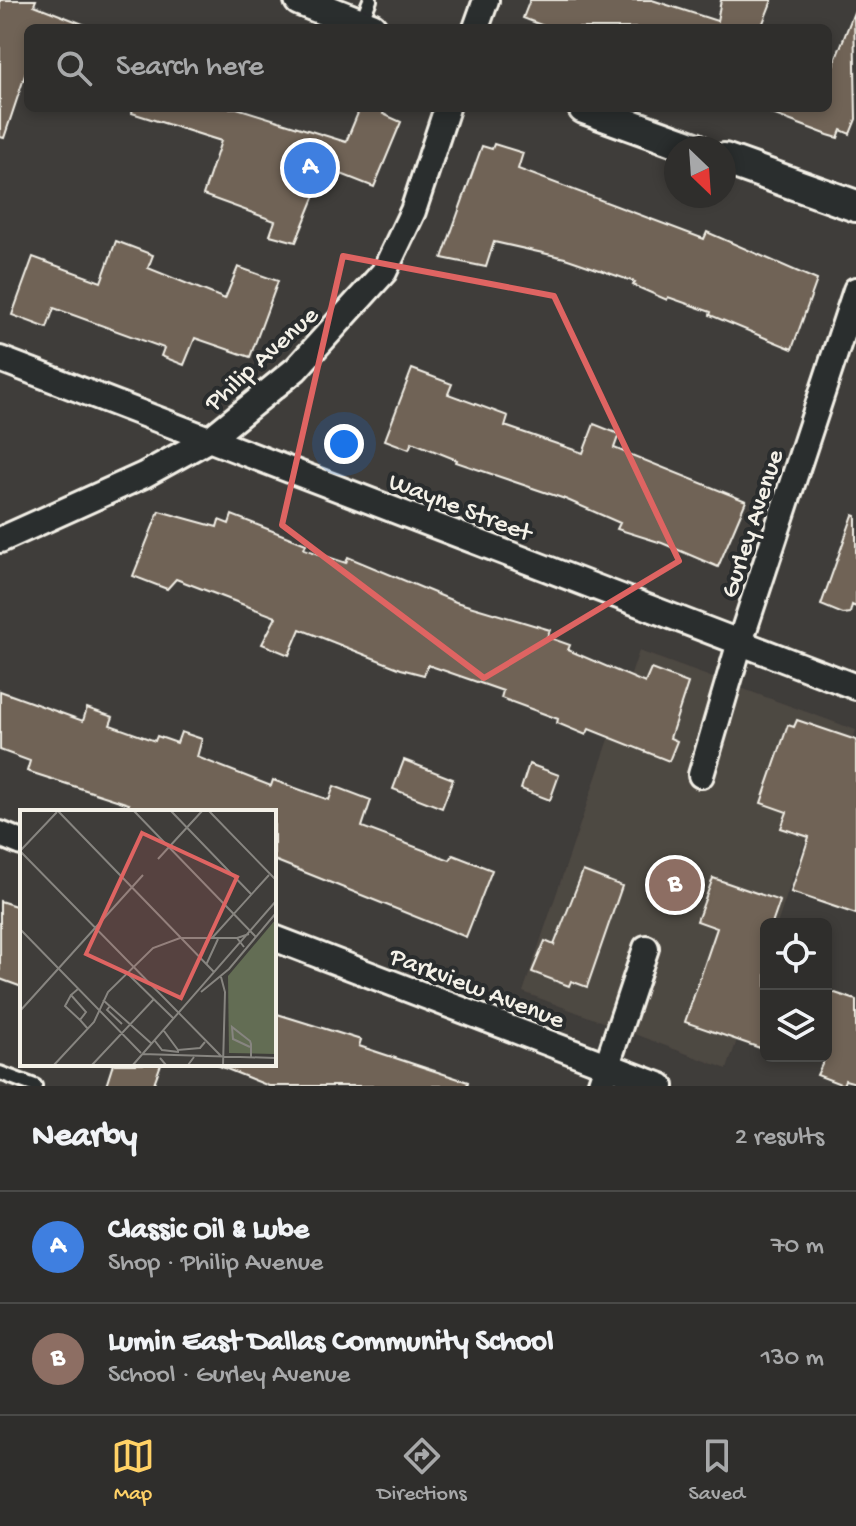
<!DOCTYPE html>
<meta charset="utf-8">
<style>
:root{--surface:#2f2e2c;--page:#3b3a38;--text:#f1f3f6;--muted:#a7a8a9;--line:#4a4a48;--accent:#ffd166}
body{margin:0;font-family:"Gochi Hand",sans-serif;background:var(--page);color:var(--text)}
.controls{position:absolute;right:24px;bottom:24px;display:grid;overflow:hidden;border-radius:12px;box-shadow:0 4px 12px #0003}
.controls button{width:72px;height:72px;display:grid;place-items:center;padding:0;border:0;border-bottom:2px solid var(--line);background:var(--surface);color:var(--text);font:40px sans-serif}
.compass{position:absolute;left:664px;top:136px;width:72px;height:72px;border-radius:50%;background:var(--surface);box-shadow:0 4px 12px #0003;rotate:155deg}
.you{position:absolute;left:344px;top:444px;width:28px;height:28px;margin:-20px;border:6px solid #fff;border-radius:50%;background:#1a73e8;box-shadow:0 0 0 12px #1a73e833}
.badge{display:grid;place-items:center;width:52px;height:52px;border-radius:50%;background:var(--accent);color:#fff;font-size:26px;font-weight:700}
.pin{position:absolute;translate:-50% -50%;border:4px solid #fff;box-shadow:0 2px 8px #0006}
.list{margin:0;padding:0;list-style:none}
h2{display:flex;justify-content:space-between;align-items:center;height:104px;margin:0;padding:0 32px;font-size:34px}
h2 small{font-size:26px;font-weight:400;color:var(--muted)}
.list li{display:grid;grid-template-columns:52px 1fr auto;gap:24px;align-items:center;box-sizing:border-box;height:112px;padding:0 32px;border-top:2px solid var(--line)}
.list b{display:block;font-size:30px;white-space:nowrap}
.list p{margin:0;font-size:26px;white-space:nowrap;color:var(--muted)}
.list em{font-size:26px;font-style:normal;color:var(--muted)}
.icon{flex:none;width:44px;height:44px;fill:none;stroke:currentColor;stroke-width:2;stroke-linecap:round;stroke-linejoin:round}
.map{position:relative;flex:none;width:856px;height:1086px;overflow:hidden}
.search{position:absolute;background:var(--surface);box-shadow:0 4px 12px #0003;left:24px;right:24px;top:24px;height:88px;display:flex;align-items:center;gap:20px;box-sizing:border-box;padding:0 28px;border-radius:12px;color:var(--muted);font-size:30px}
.sheet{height:328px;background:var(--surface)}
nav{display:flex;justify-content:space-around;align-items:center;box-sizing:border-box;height:112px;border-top:2px solid var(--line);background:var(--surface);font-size:22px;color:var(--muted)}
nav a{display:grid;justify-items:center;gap:4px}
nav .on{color:var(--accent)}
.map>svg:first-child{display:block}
</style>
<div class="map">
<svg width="856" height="1086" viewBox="0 0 856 1086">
<rect width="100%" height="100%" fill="#3f3d3a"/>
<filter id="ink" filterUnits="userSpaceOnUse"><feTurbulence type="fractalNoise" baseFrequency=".0125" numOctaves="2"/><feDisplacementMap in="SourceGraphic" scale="16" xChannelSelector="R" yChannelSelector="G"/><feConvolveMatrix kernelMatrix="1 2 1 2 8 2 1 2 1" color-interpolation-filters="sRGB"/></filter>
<g filter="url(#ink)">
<path fill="#4e4842" d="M639 651 856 730 819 846 805 842 777 924H766V956L727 1069 523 992Z"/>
<path fill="#706356" stroke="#f4f1e8" stroke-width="2" d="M0 0H36L34 5 88 26 28 28V66L4 138 0 137Z
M530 0H652L717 21 721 0H772L761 28H549L523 18Z
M854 12 856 119 850 134 841 130 838 138 828 135 762 110 828 108V79Z
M133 108H237L346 142 360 108H385L383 114 401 122 374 187 326 168 296 242 270 235 275 221 203 195 221 141 132 113Z
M494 144 523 153 518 169 704 239 707 232 817 280 792 349 710 315 711 312 668 297 667 300 633 285 635 282 565 258 494 242 486 267 442 258 482 146 492 149Z
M116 241 153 255 148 268 225 299 238 267 278 281 250 357 195 338 184 365 161 356 164 348 54 308 47 328 12 315 33 257 101 282Z
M412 369 452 384 448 394 508 416 505 426 583 453 594 424 619 434 614 448 746 501 718 567 662 543 617 529 620 523 565 499 456 462 457 460 412 442 409 449 385 440Z
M159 511 217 527 219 520 229 524 232 515 306 544 304 549 346 563 348 557 456 602 550 630 547 637 570 645 568 650 645 683 651 669 688 683 670 738 677 741 669 761 589 729 586 735 557 723 558 719 501 698 503 691 428 665 424 675 401 669 300 629 289 655 262 644 276 617 176 579 167 589 133 576Z
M853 515 856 516V607L852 605 850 613 843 614 821 605Z
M0 691 83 721 87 708 113 717 110 725 155 741 157 736 177 743 181 732 202 739 197 757 271 786 273 780 329 800 334 786 371 800 362 827 450 860 453 855 492 870 466 937 274 860V812H141L127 807 129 804 27 771 30 761 0 750Z
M797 720 856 740V914L791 892 809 837 781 828 787 812 761 803 788 725 794 727Z
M404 760 453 779 442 808 393 789Z
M529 764 559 775 550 800 521 789Z
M583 871 622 886 587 987 571 981 569 986 532 972 545 941 554 945Z
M713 878 780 901 772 924H766V1050L685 1022 717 928 697 921Z
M0 901 22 908V987L0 979Z
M826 990 856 1000V1083L845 1080 843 1085 817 1075 826 1056Z
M274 1013 361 1040 359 1046 468 1082 467 1086H269L217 1065 274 1064Z
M113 1064H161L153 1086H106Z"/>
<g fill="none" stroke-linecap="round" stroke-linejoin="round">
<g stroke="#f4f1e8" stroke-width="18">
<path id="service" d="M360 24 370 0
M0 1073 35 1086"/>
</g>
<g stroke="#f4f1e8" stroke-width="30">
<path id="minor" d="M476 28 486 0
M0 359 856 687
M0 540 144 475 211 438 296 369 384 272 413 211 447 108
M701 775 740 642 856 290
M0 834 22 843
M274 938 661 1086
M600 1086 646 948"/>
</g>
<g stroke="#f4f1e8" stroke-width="36">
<path id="tertiary" d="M300 0 371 28
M584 108 695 148
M724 159 856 206"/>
</g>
<use href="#service" stroke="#2a2d2e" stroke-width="12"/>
<use href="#minor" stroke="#2a2d2e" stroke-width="24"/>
<use href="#tertiary" stroke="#2a2d2e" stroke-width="30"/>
</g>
</g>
<path fill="none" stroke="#df6462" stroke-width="6" stroke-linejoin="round" d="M343 256 554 296 679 561 484 678 282 525Z"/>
<g text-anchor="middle" stroke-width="8" stroke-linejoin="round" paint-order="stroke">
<g font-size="26" fill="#f4f1e8" stroke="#2a2d2e">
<text transform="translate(260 357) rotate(-42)" y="9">Philip Avenue</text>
<text transform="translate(461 505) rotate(21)" y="9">Wayne Street</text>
<text transform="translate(750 523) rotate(-72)" y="9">Gurley Avenue</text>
<text transform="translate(478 986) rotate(21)" y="9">Parkview Avenue</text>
</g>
</g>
<g transform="translate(20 810)">
<rect width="256" height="256" fill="#3f3d3a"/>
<path d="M256 109V244L209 243 208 166Z" fill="#636d54"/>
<path fill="none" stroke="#878580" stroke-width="2" d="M37 0 194 162M113 0 236 127M150 0 231 84M188 0 256 70M0 41 201 246M0 41 37 2M138 49 183 0M0 119 121 243M192 128 249 65M224 137 217 128 229 124M186 155 198 129M107 163 153 208M201 167 205 182 203 256M58 179 51 185 66 202 60 210 68 219M181 182 209 159 256 103M51 185 45 196 60 210M83 190 132 234M90 196 87 200 102 214M0 201 123 65M144 221 158 240 180 238 185 232M135 231 142 240 159 242M230 237 213 229 212 217 230 231 231 234V247M122 244 256 248M140 248 146 255H168L174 247M33 256 74 212 88 182 133 138 160 128H217M71 256 134 189M112 256 256 91"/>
<path fill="#df6462" fill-opacity="0.15" stroke="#df6462" stroke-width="4" d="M122 23 217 67 161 188 66 144Z"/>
<rect width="256" height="256" fill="none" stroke="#f4f1e8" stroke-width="4"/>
</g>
</svg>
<div class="controls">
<button><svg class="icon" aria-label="locate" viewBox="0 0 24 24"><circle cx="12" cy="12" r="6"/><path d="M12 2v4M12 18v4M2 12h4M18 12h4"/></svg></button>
<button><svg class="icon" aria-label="layers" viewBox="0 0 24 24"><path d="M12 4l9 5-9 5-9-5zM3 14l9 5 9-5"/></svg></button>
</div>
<svg class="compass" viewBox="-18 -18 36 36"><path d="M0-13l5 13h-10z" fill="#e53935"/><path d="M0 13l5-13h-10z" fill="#a7a8a9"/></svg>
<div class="you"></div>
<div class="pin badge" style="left:310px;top:168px;background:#3f7fe0">A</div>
<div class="pin badge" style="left:675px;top:885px;background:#8d6e63">B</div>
<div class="search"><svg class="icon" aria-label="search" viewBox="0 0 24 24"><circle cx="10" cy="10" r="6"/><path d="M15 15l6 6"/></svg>Search here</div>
</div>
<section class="sheet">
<h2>Nearby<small>2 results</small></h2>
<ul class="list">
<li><span class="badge" style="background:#3f7fe0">A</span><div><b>Classic Oil &amp; Lube</b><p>Shop · Philip Avenue</p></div><em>70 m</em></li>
<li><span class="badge" style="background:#8d6e63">B</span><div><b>Lumin East Dallas Community School</b><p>School · Gurley Avenue</p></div><em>130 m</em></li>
</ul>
</section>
<nav>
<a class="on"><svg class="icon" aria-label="map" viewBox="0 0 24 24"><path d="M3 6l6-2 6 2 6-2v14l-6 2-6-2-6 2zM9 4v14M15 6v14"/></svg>Map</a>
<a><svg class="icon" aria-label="directions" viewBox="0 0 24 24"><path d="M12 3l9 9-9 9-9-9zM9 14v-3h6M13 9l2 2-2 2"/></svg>Directions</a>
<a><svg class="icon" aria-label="saved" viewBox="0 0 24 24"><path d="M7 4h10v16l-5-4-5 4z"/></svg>Saved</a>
</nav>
